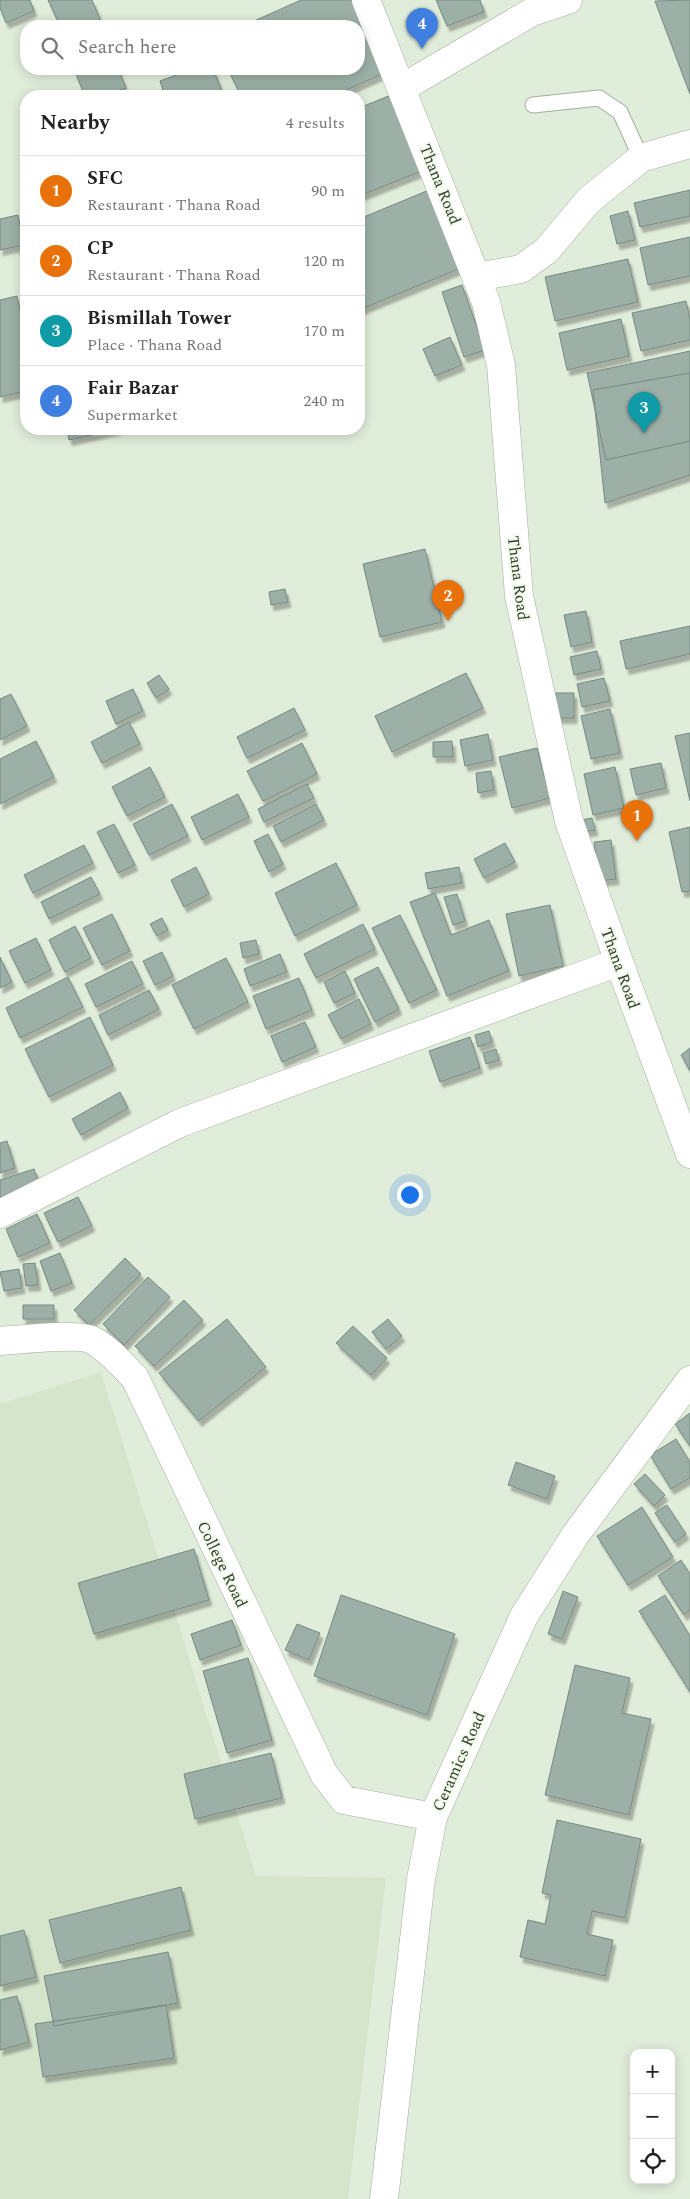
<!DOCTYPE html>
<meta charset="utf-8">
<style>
:root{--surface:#fff;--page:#f6f6f6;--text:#222;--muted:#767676;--line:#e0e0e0;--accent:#ea580c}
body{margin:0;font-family:Spectral,serif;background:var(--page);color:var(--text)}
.controls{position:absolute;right:15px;bottom:15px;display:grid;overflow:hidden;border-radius:10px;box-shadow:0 2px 12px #0003}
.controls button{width:45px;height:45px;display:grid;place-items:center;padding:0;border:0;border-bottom:1px solid var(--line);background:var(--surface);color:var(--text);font:25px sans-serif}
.you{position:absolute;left:409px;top:1194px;width:18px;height:18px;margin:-12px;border:4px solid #fff;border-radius:50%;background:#1a73e8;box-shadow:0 0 0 8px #1a73e833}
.badge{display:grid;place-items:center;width:32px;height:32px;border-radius:50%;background:var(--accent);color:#fff;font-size:16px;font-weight:700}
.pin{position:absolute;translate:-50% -41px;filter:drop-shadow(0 1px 2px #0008)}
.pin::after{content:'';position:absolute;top:26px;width:18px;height:15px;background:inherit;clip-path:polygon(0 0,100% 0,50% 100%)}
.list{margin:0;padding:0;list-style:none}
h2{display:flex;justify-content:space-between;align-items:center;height:65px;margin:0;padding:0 20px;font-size:21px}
h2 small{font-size:16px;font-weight:400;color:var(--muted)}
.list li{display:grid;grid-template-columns:32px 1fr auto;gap:15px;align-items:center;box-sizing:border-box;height:70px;padding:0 20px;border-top:1px solid var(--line)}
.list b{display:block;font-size:19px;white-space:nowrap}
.list p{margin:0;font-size:16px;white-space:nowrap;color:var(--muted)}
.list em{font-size:16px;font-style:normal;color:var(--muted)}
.icon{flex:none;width:28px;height:28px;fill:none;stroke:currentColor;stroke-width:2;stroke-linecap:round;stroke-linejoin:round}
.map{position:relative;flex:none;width:690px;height:2199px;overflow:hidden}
.search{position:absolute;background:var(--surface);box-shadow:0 2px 12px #0003;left:20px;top:20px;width:345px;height:55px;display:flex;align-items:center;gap:12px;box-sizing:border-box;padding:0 18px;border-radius:20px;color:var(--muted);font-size:19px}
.panel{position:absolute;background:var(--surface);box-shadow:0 2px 12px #0003;left:20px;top:90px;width:345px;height:345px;border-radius:20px}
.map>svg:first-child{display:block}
</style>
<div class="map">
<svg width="690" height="2199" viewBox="0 0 690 2199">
<defs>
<filter id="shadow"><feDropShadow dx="3" dy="5.5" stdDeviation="1" flood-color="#0004"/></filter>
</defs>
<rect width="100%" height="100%" fill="#e1eddb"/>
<path fill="#d5e5cc" d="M101 1372 256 1876 386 1878 348 2199H0V1404Z"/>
<path fill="#9cb0a7" stroke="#768a81" filter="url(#shadow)" d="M0 0H30L34 11 6 23 0 8Z
M48 0H92L103 26H60Z
M301 0H359L391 70 333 96H241L228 69H359V26H243Z
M436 0H480L484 12 447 26Z
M690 0V94L655 1Z
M84 69H118L126 88 105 96H85L75 72Z
M192 69H213L224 96H165L160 81Z
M396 93 427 169 359 196V108Z
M429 190 461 268 359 310V219Z
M690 190V216L640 227 634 203Z
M628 211 635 240 617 244 610 216Z
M18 215 24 245 0 250V219Z
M690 237V276L648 285 640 248Z
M26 253V284L20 254Z
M628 259 638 302 555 321 545 277Z
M462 285 485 350 464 357 442 292Z
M17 296 26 338V391L0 397V300Z
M686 301 690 319V340L641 351 632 313Z
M621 319 629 356 567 370 559 333Z
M450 337 462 365 435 376 423 349Z
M690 351V441L606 460 587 373Z
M690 373V475L605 503 593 390Z
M67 429H119L69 440Z
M425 549 442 622 380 637 363 564Z
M285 589 288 602 271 605 269 592Z
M586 611 592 642 571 647 564 615Z
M690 626V654L626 669 620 641Z
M597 651 601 669 574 675 570 657Z
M466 673 483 708 392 752 375 716Z
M159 675 169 689 156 698 147 683Z
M604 678 610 701 582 707 577 684Z
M133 689 143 711 116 724 106 701Z
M551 693H574V718H551Z
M11 694 27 726 0 740V699Z
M294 708 305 730 247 758 237 737Z
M610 709 620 753 591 759 581 716Z
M129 722 140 744 102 763 91 742Z
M690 733V801L675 736Z
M488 734 493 760 465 766 460 740Z
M36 741 54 777 0 804V759Z
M452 741 453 757H433V742Z
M302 743 317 774 263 801 247 771Z
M537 748 550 798 512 808 499 757Z
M661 763 666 788 636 795 630 769Z
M150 767 165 797 127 816 112 787Z
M615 767 624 808 593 815 584 774Z
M491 771 494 790 478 793 476 773Z
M307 784 314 798 264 822 258 809Z
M238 794 249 817 202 840 191 817Z
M172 804 188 836 149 855 133 824Z
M316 804 324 820 281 842 273 826Z
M592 818 595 830 583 832 581 820Z
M114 824 135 865 118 873 97 832Z
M690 827V891L682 892 669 832Z
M268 834 283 864 269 872 254 841Z
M611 840 616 879 599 881 594 842Z
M505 843 515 862 484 878 474 859Z
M84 845 93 863 33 893 24 875Z
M336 863 357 905 295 936 275 893Z
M196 867 209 894 184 907 171 880Z
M459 867 462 883 428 889 425 873Z
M91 877 100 894 49 919 41 902Z
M435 893 451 935 489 920 509 971 447 996 410 902Z
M457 894 465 921 453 925 444 897Z
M550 905 563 966 519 976 506 914Z
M112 914 130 951 102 965 83 928Z
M400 915 437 990 409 1003 372 928Z
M162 918 168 930 157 936 150 924Z
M363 924 375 949 316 978 304 954Z
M75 926 91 958 65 972 49 940Z
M36 938 51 970 25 983 9 951Z
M256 940 259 954 243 958 240 943Z
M162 952 173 976 155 985 143 961Z
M280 954 287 972 250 986 244 969Z
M0 957 12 982 0 988Z
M226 958 248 1002 194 1029 172 985Z
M132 961 143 984 96 1007 85 984Z
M378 967 399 1009 375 1022 354 979Z
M345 971 355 993 334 1003 324 982Z
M68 977 83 1007 20 1038 6 1008Z
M299 978 312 1010 266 1029 253 996Z
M149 990 159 1009 108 1035 99 1015Z
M359 999 371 1024 341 1039 328 1015Z
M90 1017 113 1065 49 1097 25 1049Z
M305 1022 316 1047 282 1062 271 1036Z
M489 1031 492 1042 478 1047 475 1035Z
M470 1037 480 1068 440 1082 429 1051Z
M690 1048V1071L681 1055Z
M496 1049 499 1060 486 1064 483 1053Z
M120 1092 128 1108 81 1135 72 1119Z
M7 1141 15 1168 0 1173V1143Z
M34 1169 41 1188 0 1201V1180Z
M78 1197 92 1226 58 1242 44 1213Z
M37 1214 50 1243 18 1257 6 1229Z
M60 1253 72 1283 51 1291 40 1261Z
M125 1258 141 1274 89 1325 74 1310Z
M35 1263 38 1285 26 1286 23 1264Z
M19 1269 22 1288 4 1291 0 1272Z
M148 1277 170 1297 124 1345 103 1324Z
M184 1300 203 1320 154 1366 135 1346Z
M23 1305H54V1319H23Z
M227 1319 266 1367 199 1421 159 1373Z
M388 1319 402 1336 386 1349 372 1332Z
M353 1326 387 1358 371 1375 336 1343Z
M690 1413V1446L675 1424Z
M676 1439 690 1462V1478L671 1489 650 1455Z
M516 1462 555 1476 547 1499 508 1485Z
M645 1474 665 1495 654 1506 634 1484Z
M667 1505 686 1534 675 1542 655 1513Z
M642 1507 673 1557 628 1585 597 1536Z
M194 1549 209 1600 94 1634 78 1583Z
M681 1560 690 1574V1610L684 1615 658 1576Z
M563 1591 578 1597 562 1639 548 1634Z
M341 1595 455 1634 427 1715 314 1676Z
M665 1595 690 1636V1692L639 1611Z
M232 1620 241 1645 200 1660 191 1634Z
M297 1624 320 1633 309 1660 285 1650Z
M248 1658 272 1740 227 1753 203 1671Z
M575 1665 630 1678 622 1713 651 1719 629 1815 545 1795Z
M271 1753 282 1798 195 1819 184 1774Z
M557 1820 641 1839 625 1918 592 1911 587 1934 613 1940 605 1976 520 1957 528 1920 545 1924 551 1895 542 1893Z
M181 1887 191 1930 60 1963 49 1920Z
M24 1930 36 1977 0 1986V1936Z
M168 1952 178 2003 54 2026 44 1976Z
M17 1996 29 2042 0 2050V2000Z
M166 2005 174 2058 43 2077 35 2024Z"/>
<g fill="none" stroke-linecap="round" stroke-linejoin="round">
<g stroke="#a3ae9d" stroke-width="17">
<path id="service" d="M533 105 599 98 620 112 641 158"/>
</g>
<g stroke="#a3ae9d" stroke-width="29">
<path id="minor" d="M402 88 532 12 568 0
M477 277 521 269 546 251 589 200 641 158 690 144
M0 1214 180 1123 619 962
M0 1341C16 1340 80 1333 92 1340 109 1349 122 1365 135 1378L324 1774 344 1800 433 1817"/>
</g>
<g stroke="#a3ae9d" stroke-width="29">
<path id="tertiary" d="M366 0 486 302 501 365 519 596 569 821 619 962 690 1154
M384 2199 421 1879 433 1817 524 1616 576 1534 690 1380"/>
</g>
<use href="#service" stroke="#fff" stroke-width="15"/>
<use href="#minor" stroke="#fff" stroke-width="28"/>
<use href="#tertiary" stroke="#fff" stroke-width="28"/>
</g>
<g text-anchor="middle" stroke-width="4" stroke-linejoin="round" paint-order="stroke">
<g font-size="16" fill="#343932" stroke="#effbe8">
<text transform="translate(441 184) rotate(68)" y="6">Thana Road</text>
<text transform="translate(519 578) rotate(83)" y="6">Thana Road</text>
<text transform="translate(621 968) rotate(70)" y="6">Thana Road</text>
<text transform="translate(223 1564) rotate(64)" y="6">College Road</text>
<text transform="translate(458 1761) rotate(-66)" y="6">Ceramics Road</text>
</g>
</g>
</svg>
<div class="controls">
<button>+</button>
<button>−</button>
<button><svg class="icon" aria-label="locate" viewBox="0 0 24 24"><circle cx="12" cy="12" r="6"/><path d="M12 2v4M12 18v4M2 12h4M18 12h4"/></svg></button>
</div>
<div class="you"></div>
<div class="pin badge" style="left:637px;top:841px;background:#e8710a">1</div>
<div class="pin badge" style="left:448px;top:621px;background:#e8710a">2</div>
<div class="pin badge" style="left:644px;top:433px;background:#0f9aa8">3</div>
<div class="pin badge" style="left:422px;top:49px;background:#3f7fe0">4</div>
<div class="search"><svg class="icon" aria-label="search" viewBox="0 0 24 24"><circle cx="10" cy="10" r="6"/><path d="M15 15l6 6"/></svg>Search here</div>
<section class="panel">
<h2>Nearby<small>4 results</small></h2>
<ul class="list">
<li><span class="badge" style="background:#e8710a">1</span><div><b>SFC</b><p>Restaurant · Thana Road</p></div><em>90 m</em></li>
<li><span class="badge" style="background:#e8710a">2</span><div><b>CP</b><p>Restaurant · Thana Road</p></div><em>120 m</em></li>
<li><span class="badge" style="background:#0f9aa8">3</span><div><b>Bismillah Tower</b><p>Place · Thana Road</p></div><em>170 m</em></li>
<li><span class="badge" style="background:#3f7fe0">4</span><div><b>Fair Bazar</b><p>Supermarket</p></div><em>240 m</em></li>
</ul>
</section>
</div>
